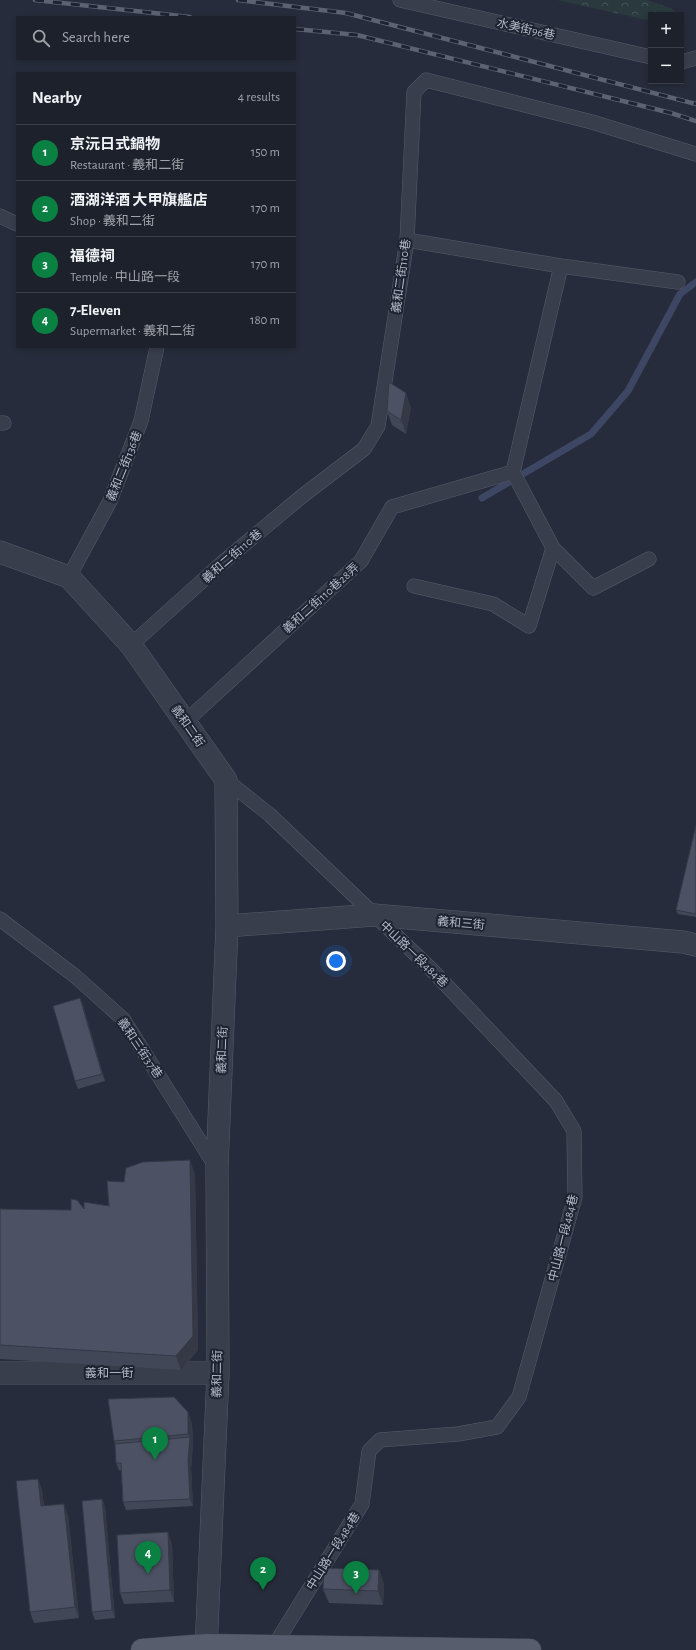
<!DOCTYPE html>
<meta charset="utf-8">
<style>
:root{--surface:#1c212c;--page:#292e38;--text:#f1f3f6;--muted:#a0a3a9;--line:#3a3e48;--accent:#0b8043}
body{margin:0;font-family:"Alegreya Sans","Noto Sans TC",sans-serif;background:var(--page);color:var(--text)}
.controls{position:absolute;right:12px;top:12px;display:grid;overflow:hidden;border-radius:0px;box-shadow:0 2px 6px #0003}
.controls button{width:36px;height:36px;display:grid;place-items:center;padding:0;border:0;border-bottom:1px solid var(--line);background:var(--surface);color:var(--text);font:20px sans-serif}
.you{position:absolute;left:336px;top:961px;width:14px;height:14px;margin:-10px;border:3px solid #fff;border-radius:50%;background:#1a73e8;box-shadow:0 0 0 6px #1a73e833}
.badge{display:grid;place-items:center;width:26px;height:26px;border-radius:50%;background:var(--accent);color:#fff;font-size:13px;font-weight:700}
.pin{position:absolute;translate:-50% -33px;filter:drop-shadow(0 1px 2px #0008)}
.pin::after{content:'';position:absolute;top:21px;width:14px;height:12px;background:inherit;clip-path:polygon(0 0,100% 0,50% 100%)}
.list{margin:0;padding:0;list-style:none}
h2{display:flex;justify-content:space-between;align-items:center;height:52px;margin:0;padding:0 16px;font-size:17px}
h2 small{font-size:13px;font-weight:400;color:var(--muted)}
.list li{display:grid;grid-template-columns:26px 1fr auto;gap:12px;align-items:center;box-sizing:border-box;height:56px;padding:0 16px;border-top:1px solid var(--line)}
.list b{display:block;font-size:15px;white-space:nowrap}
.list p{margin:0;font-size:13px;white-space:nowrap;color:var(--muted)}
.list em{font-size:13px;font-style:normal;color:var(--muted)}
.icon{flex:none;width:22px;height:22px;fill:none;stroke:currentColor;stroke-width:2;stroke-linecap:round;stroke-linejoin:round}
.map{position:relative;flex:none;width:696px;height:1650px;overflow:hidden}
.search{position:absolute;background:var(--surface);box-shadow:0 2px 6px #0003;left:16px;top:16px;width:280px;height:44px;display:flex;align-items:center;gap:10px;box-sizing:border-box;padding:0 14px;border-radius:0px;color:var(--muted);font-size:15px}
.panel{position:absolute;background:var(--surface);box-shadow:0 2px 6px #0003;left:16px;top:72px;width:280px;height:276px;border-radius:0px}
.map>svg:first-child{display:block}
</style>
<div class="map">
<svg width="696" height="1650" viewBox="0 0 696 1650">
<defs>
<pattern id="park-crowns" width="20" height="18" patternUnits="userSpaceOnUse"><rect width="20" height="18" fill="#29393d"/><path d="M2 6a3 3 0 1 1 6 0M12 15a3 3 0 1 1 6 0" fill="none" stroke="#465458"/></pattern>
</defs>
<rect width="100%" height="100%" fill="#262c3b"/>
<path fill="url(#park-crowns)" d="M557 0H647L671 8 678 15H651V20L642 19Z"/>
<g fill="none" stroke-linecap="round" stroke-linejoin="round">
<path stroke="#3d4763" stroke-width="7" d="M482 498 591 434 628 391 680 294 696 282"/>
<g stroke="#575c6a" stroke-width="15">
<path id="service" d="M400 0 651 57
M681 62 696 58
M0 216 17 224
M407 240 561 266 678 282
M0 423H4
M513 472 561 266
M553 548 593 588 649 559
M69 577 110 501 141 421 157 347
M131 645 222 563 301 497 364 449 378 426 407 240 414 92 426 80 592 122 696 154
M185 722 361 561 392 507 513 472 553 548 529 626 493 604 414 586
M226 780 270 815 431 969 556 1101 574 1131 575 1197 519 1397 497 1427 458 1434 380 1440 369 1451 362 1504 274 1646
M0 919 75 976 123 1019 216 1167"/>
</g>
<g stroke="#575c6a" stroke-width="23">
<path id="minor" d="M0 552 69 577 131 645 226 780 227 926 217 1168 218 1373 206 1650
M227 926 374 915 683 942 696 945
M0 1373H218"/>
</g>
<g stroke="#424755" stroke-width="23">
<path id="primary" d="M142 1650 206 1645 530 1650"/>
</g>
<use href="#service" stroke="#393e4c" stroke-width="14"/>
<use href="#minor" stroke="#393e4c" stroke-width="22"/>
<use href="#primary" stroke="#575d6c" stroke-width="22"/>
<g stroke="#5c6272" stroke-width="4.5">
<path id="rail" d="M35 0 190 17
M238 0 346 13 696 104
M295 29 357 35 671 113 696 121"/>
</g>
<use href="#rail" stroke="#1e2331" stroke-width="3" stroke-dasharray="9" stroke-linecap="butt"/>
</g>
<path fill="#414756" d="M411 407 406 434 392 425 387 411Z
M696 825V917L678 914 676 910Z
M80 998 83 1005 105 1081 78 1089 75 1081Z
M195 1174 198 1350 181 1370 0 1359V1209L71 1210 109 1206 124 1182Z
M188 1412 192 1424 193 1445 191 1468 193 1506 126 1510 123 1502 121 1471 119 1470 116 1463 115 1444 114 1441Z
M38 1479 42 1490 44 1506 68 1515 79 1618 34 1623 30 1612Z
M102 1499 105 1507 115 1618 95 1620 92 1612Z
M172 1544 174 1602 124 1604 120 1593Z
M379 1570 384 1585 383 1605 329 1603 323 1589Z"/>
<path fill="#353946" d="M406 393 411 407 406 434 401 420Z
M80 998 83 1005 105 1081 102 1074Z
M190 1160 195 1174 198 1350 181 1370 176 1356Z
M188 1412 192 1424 193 1445 191 1468 193 1506 190 1499 188 1460 190 1437 188 1434Z
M38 1479 42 1490 45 1518 41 1506Z
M102 1499 105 1507 115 1618 112 1610Z
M64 1504 68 1515 79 1618 75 1607Z
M168 1532 172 1544 174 1602 170 1590Z
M379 1570 384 1585 383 1605 378 1591Z"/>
<path fill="#4c5264" stroke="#353946" d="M389 382 406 393 401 420 387 411Z
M696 825V914L676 910Z
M80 998 102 1074 75 1081 53 1006Z
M190 1160 193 1336 176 1356 0 1345V1209L71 1210V1199L77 1200 84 1209V1202L109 1206 107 1181 124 1182 126 1168 143 1162Z
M174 1397 188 1412V1434L114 1441 108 1399Z
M190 1437 188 1460 190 1499 123 1502 121 1463H116L115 1444Z
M38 1479 41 1506 64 1504 75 1607 30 1612 16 1481Z
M102 1499 112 1610 92 1612 82 1501Z
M168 1532 170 1590 120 1593 117 1535Z
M324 1568 379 1570 378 1591 323 1589Z"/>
<g text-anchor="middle" stroke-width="4" stroke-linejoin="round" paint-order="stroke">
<g font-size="12" fill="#b5b9c7" stroke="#1e2331">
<text transform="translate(526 29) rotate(13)" y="4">水美街96巷</text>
<text transform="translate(401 276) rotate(-82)" y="4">義和二街110巷</text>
<text transform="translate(124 466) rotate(-68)" y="4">義和二街136巷</text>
<text transform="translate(232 556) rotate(-41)" y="4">義和二街110巷</text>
<text transform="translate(321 598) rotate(-42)" y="4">義和二街110巷28弄</text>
<text transform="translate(188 726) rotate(55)" y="4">義和二街</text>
<text transform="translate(461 923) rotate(5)" y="4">義和三街</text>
<text transform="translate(414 954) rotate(44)" y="4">中山路一段484巷</text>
<text transform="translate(140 1048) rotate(56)" y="4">義和三街37巷</text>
<text transform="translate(222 1050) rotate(-88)" y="4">義和二街</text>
<text transform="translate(563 1238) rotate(-76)" y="4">中山路一段484巷</text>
<text x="109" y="1377">義和一街</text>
<text transform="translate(217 1374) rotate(-89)" y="4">義和二街</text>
<text transform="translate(333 1551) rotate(-58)" y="4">中山路一段484巷</text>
</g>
</g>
</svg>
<div class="controls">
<button>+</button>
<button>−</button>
</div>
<div class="you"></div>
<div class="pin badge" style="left:155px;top:1460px">1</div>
<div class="pin badge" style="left:263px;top:1590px">2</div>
<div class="pin badge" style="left:356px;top:1594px">3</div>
<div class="pin badge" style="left:148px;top:1574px">4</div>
<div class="search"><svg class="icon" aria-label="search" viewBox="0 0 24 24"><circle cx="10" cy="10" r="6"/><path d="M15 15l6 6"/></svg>Search here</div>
<section class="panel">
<h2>Nearby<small>4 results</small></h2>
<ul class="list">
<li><span class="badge">1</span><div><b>京沅日式鍋物</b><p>Restaurant · 義和二街</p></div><em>150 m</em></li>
<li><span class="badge">2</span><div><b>酒湖洋酒 大甲旗艦店</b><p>Shop · 義和二街</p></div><em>170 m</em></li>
<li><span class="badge">3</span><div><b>福德祠</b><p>Temple · 中山路一段</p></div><em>170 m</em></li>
<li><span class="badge">4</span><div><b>7-Eleven</b><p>Supermarket · 義和二街</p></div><em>180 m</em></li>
</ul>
</section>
</div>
